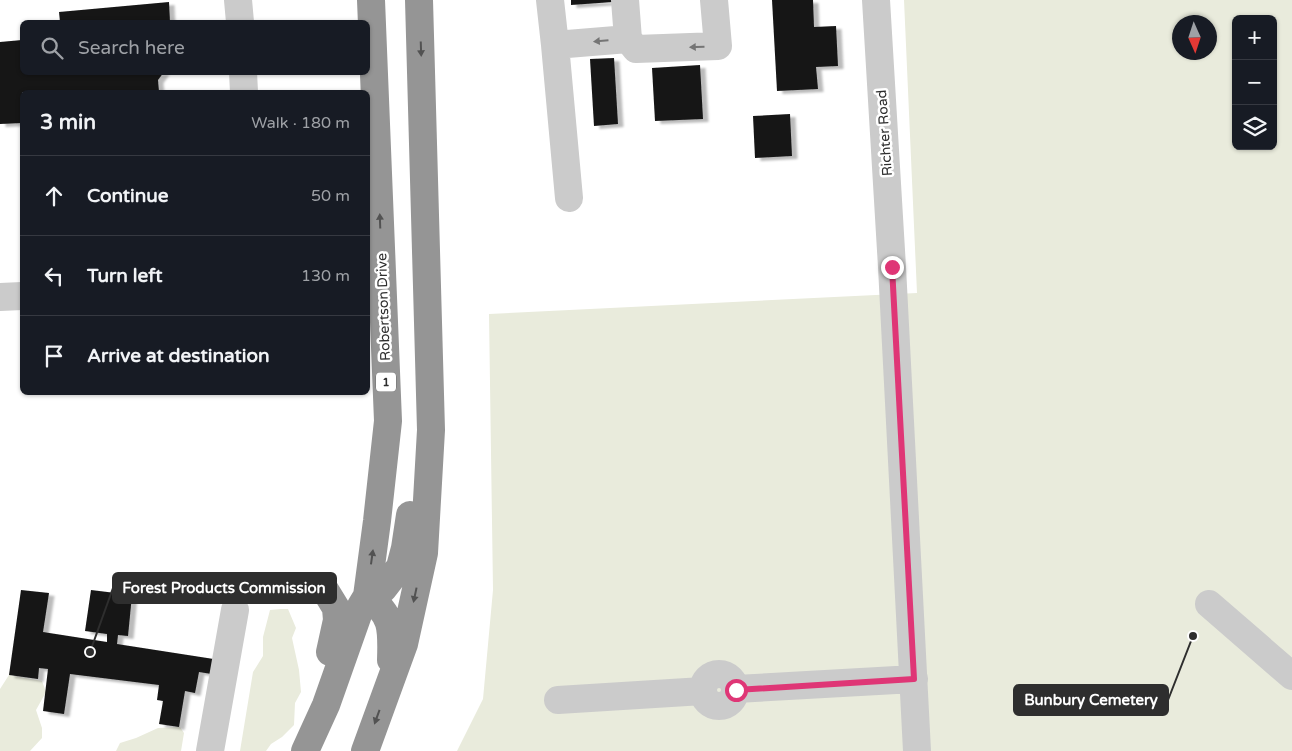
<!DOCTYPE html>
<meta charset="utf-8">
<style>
:root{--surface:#171b24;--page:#242831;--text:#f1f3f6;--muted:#9ea1a6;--line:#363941}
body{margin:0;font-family:"Varela Round",sans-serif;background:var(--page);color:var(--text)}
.controls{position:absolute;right:15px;top:15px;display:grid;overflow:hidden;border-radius:8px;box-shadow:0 1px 4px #0004}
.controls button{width:45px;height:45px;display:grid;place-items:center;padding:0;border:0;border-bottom:1px solid var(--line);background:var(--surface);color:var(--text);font:25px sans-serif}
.compass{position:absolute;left:1172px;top:15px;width:45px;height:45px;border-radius:50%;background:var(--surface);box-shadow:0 1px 4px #0004;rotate:177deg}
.stop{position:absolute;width:15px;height:15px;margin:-11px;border:4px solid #df3676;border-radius:50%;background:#fff}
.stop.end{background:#df3676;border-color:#fff;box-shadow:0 1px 5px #0008}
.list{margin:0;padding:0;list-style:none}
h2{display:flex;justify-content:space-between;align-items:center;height:65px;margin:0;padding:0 20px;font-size:21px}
h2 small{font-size:16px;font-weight:400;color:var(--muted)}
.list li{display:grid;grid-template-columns:32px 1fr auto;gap:15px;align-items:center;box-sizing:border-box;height:80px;padding:0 20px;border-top:1px solid var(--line)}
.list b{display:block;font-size:19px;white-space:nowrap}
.list em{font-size:16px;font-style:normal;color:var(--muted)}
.icon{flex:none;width:28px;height:28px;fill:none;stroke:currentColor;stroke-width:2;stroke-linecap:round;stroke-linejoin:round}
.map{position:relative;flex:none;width:1292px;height:751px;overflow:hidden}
.search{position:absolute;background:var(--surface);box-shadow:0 1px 4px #0004;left:20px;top:20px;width:350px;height:55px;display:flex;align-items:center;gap:12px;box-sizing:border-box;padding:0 18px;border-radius:8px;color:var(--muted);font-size:19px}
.panel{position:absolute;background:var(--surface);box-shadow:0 1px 4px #0004;left:20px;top:90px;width:350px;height:305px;border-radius:8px}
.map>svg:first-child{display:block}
</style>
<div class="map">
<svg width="1292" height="751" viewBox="0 0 1292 751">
<defs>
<filter id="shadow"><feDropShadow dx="5.5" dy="3" stdDeviation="1" flood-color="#0004"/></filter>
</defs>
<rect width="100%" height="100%" fill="#fff"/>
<path fill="#e9ebdc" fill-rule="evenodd" d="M904 0H1292V751H457L483 699 493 590 489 314 917 293ZM1236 19H1273V146H1236ZM1180 22H1210V52H1180Z
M281 609H288L296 628 292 638 299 670 301 692 295 703 294 725 282 737 271 744 266 751H240L253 672 263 656V637L270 610Z
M9 675 42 681 46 692 36 710 42 728V738L30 751H0V689Z
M180 727 184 733 181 751H116L120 743 136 738 158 728Z"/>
<path fill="#151515" filter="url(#shadow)" d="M571 0H613V2L571 5Z
M772 0H813L814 27 836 26 838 66 816 67 818 89 777 91Z
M169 2 170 22H60L59 12Z
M22 40V72H164L158 80 159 92H22V123L0 124V42Z
M614 58 618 124 594 126 590 59Z
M700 65 703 119 655 121 652 68Z
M790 114 792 156 755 158 753 116Z
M21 590 49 593 43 632 107 642V634L85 631 91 590 132 595 128 636 118 635 117 644 220 660 218 675 199 672 195 693 185 691 179 727 159 724 163 701 157 700 159 685 70 674 64 714 43 711 48 669 39 668 38 679 9 675Z"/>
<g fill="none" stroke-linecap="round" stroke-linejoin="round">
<path stroke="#cbcbcb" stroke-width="28" d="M238 0 240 22
M550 0 555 45 628 39 625 0
M876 0 892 267 917 751
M628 39 636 49 718 46 714 0
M555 45 569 198
M243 72 244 92
M0 297 22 296
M1209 604 1292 676
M703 690a16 16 0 1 1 32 0a16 16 0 1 1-32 0Z
M736 689 914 679
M558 700 703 691
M210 751 235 610"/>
<path stroke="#959595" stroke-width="28" d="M325 590 336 608 337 620 330 652
M367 596 383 589 400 567 405 548 410 515
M367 596C393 615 392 629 391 660
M305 751 326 705 361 606 367 596 377 521 388 421 371 0
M365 751 404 644 424 553 431 430 419 0"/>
</g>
<defs><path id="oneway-solid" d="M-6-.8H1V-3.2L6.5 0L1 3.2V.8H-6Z" transform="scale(1.25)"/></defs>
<g fill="#757575">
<use href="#oneway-solid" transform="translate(601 41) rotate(175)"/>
<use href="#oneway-solid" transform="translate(697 47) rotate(178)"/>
</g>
<g fill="#525252">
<use href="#oneway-solid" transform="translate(421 49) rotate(88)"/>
<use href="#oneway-solid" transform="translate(380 221) rotate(-92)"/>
<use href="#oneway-solid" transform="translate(372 557) rotate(-82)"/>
<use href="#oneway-solid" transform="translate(415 595) rotate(102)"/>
<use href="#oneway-solid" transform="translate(377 717) rotate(110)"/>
</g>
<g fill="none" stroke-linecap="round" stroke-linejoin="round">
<path stroke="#df3676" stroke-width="6" d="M736 690 914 679 892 267"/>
</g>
<g text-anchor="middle" stroke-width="5" stroke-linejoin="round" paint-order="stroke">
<rect fill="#fff" stroke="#6d6d6d" stroke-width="1" x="376" y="372.5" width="20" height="19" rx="4"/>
<g font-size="12" font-weight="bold" fill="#2e2e2e">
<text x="386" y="386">1</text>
</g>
<g font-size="14" fill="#2e2e2e" stroke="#fff">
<text transform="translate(884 133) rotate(-94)" y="5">Richter Road</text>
<text transform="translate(383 307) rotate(-92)" y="5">Robertson Drive</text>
</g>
</g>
<path fill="none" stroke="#2e2e2e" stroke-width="2" d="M90 652L113 588M1193 636L1168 700"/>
<g fill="#2e2e2e" stroke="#fff" stroke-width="2">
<circle cx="90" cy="652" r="5"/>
<circle cx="1193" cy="636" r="5"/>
</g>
<g fill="#2e2e2e" stroke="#2e2e2e" stroke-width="2">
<rect x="113" y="573" width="223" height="30" rx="5"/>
<rect x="1014" y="685" width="154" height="30" rx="5"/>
</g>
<g font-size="15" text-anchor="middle" font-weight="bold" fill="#fff">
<text x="224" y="593">Forest Products Commission</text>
<text x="1091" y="705">Bunbury Cemetery</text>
</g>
</svg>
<div class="controls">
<button>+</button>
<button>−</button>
<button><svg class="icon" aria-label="layers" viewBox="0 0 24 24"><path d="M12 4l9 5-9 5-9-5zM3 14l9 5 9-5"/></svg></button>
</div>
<svg class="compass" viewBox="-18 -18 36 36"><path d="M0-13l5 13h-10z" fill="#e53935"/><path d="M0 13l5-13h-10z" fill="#9ea1a6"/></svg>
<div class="stop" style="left:736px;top:690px"></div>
<div class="stop end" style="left:892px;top:267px"></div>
<div class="search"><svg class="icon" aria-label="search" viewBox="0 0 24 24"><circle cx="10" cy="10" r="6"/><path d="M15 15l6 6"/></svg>Search here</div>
<section class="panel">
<h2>3 min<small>Walk · 180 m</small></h2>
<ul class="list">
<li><svg class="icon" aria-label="ahead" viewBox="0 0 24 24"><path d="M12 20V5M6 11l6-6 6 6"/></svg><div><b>Continue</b></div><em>50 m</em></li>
<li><svg class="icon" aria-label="left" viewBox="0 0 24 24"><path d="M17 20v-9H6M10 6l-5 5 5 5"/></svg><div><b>Turn left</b></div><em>130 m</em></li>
<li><svg class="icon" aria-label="arrive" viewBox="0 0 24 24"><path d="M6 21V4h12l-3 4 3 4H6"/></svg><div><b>Arrive at destination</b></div></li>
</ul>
</section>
</div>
